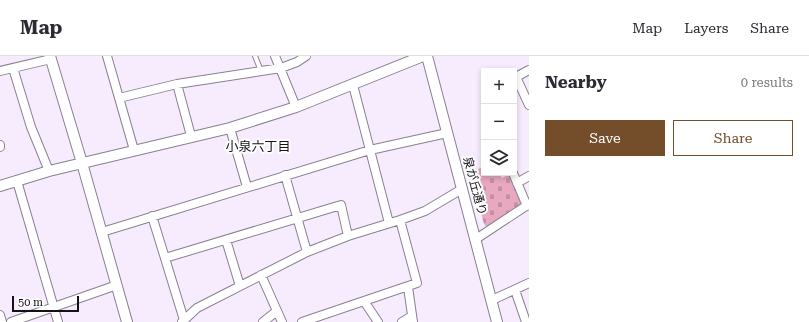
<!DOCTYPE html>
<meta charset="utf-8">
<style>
:root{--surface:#fff;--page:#f7f7f7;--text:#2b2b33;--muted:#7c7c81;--line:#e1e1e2;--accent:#744e2b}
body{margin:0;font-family:"Roboto Serif","Noto Sans JP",serif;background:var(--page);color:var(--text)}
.controls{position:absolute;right:12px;top:12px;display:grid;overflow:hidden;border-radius:0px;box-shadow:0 2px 6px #0003}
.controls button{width:36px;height:36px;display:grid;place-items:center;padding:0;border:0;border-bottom:1px solid var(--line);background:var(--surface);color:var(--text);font:20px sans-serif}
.scale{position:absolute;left:12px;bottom:10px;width:67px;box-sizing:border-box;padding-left:4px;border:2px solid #141117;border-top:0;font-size:11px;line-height:14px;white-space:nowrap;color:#141117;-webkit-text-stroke:3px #fdfdfd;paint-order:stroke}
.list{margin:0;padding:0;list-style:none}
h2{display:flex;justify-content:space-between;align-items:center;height:52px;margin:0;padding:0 16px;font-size:17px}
h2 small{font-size:13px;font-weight:400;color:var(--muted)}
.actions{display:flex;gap:8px;padding:12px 16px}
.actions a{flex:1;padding:9px 0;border:1px solid var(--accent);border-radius:0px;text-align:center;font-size:14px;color:var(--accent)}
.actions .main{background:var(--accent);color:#fff}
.icon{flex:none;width:22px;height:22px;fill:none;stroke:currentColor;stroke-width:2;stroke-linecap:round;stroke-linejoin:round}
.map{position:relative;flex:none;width:529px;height:266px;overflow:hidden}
header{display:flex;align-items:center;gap:24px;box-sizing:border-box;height:56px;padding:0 20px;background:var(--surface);border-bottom:1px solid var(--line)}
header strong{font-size:19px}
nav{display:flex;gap:22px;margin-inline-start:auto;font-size:14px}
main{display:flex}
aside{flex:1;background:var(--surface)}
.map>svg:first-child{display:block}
</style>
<header>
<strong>Map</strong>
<nav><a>Map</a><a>Layers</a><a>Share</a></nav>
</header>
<main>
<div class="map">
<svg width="529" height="266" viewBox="0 0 529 266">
<defs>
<pattern id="cemetery-stones" width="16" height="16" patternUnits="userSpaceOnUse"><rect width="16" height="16" fill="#e8a8c0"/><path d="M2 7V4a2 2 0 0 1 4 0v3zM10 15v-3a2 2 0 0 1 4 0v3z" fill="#c690a4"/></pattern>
</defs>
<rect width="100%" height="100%" fill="#f6ecfd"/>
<path fill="url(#cemetery-stones)" d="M484 110V117H499L502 122 510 118 522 146 521 149 487 171 484 168 470 117Z"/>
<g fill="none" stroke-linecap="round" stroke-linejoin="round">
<g stroke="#898090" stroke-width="6">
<path id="service" d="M255 0 261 15"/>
</g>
<g stroke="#898090" stroke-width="10">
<path id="minor" d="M107 0 134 94
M275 0 296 51
M13 12 31 71 49 115
M0 15 51 3
M516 21 529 49
M514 22 529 14
M177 28 191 80
M353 29 389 167
M119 42 177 28 281 12 297 6 306 0
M230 72 247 131
M0 89V91
M513 117 527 150
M285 119 307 196
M17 125 58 266
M517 127 529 120
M152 160 184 264
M102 176 370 94 447 77
M476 183 529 148
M226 184 240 230
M165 202 341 149 348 180
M261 219 282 266
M408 231 413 266
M515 234 526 266
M492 244 529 227
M364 245 378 266
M0 259 2 266
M11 266 117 229
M182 266 197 252 307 196 348 180 400 164 425 155 462 133
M263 266 277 255
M302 266 417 227 400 164
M402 266 412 260"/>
</g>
<g stroke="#898090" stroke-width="12">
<path id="tertiary" d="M50 0 82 107 127 266
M427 0 497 266
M0 130 49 115 230 72 296 51 423 0"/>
</g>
<use href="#service" stroke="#fff" stroke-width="4"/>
<use href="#minor" stroke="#fff" stroke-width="8"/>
<use href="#tertiary" stroke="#fff" stroke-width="10"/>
</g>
<g text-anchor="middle" stroke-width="4" stroke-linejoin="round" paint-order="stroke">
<g font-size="12" fill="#141117" stroke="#fdfdfd">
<text transform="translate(475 130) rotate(75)" y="4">泉が丘通り</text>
</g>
<g font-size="13" fill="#141117" stroke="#fdfdfd">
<text x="258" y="95">小泉六丁目</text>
</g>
</g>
</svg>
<div class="controls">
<button>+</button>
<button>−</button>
<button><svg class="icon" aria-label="layers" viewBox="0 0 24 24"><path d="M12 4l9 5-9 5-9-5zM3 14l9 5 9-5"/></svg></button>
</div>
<div class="scale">50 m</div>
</div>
<aside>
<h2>Nearby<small>0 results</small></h2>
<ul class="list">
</ul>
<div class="actions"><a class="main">Save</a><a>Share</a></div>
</aside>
</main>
